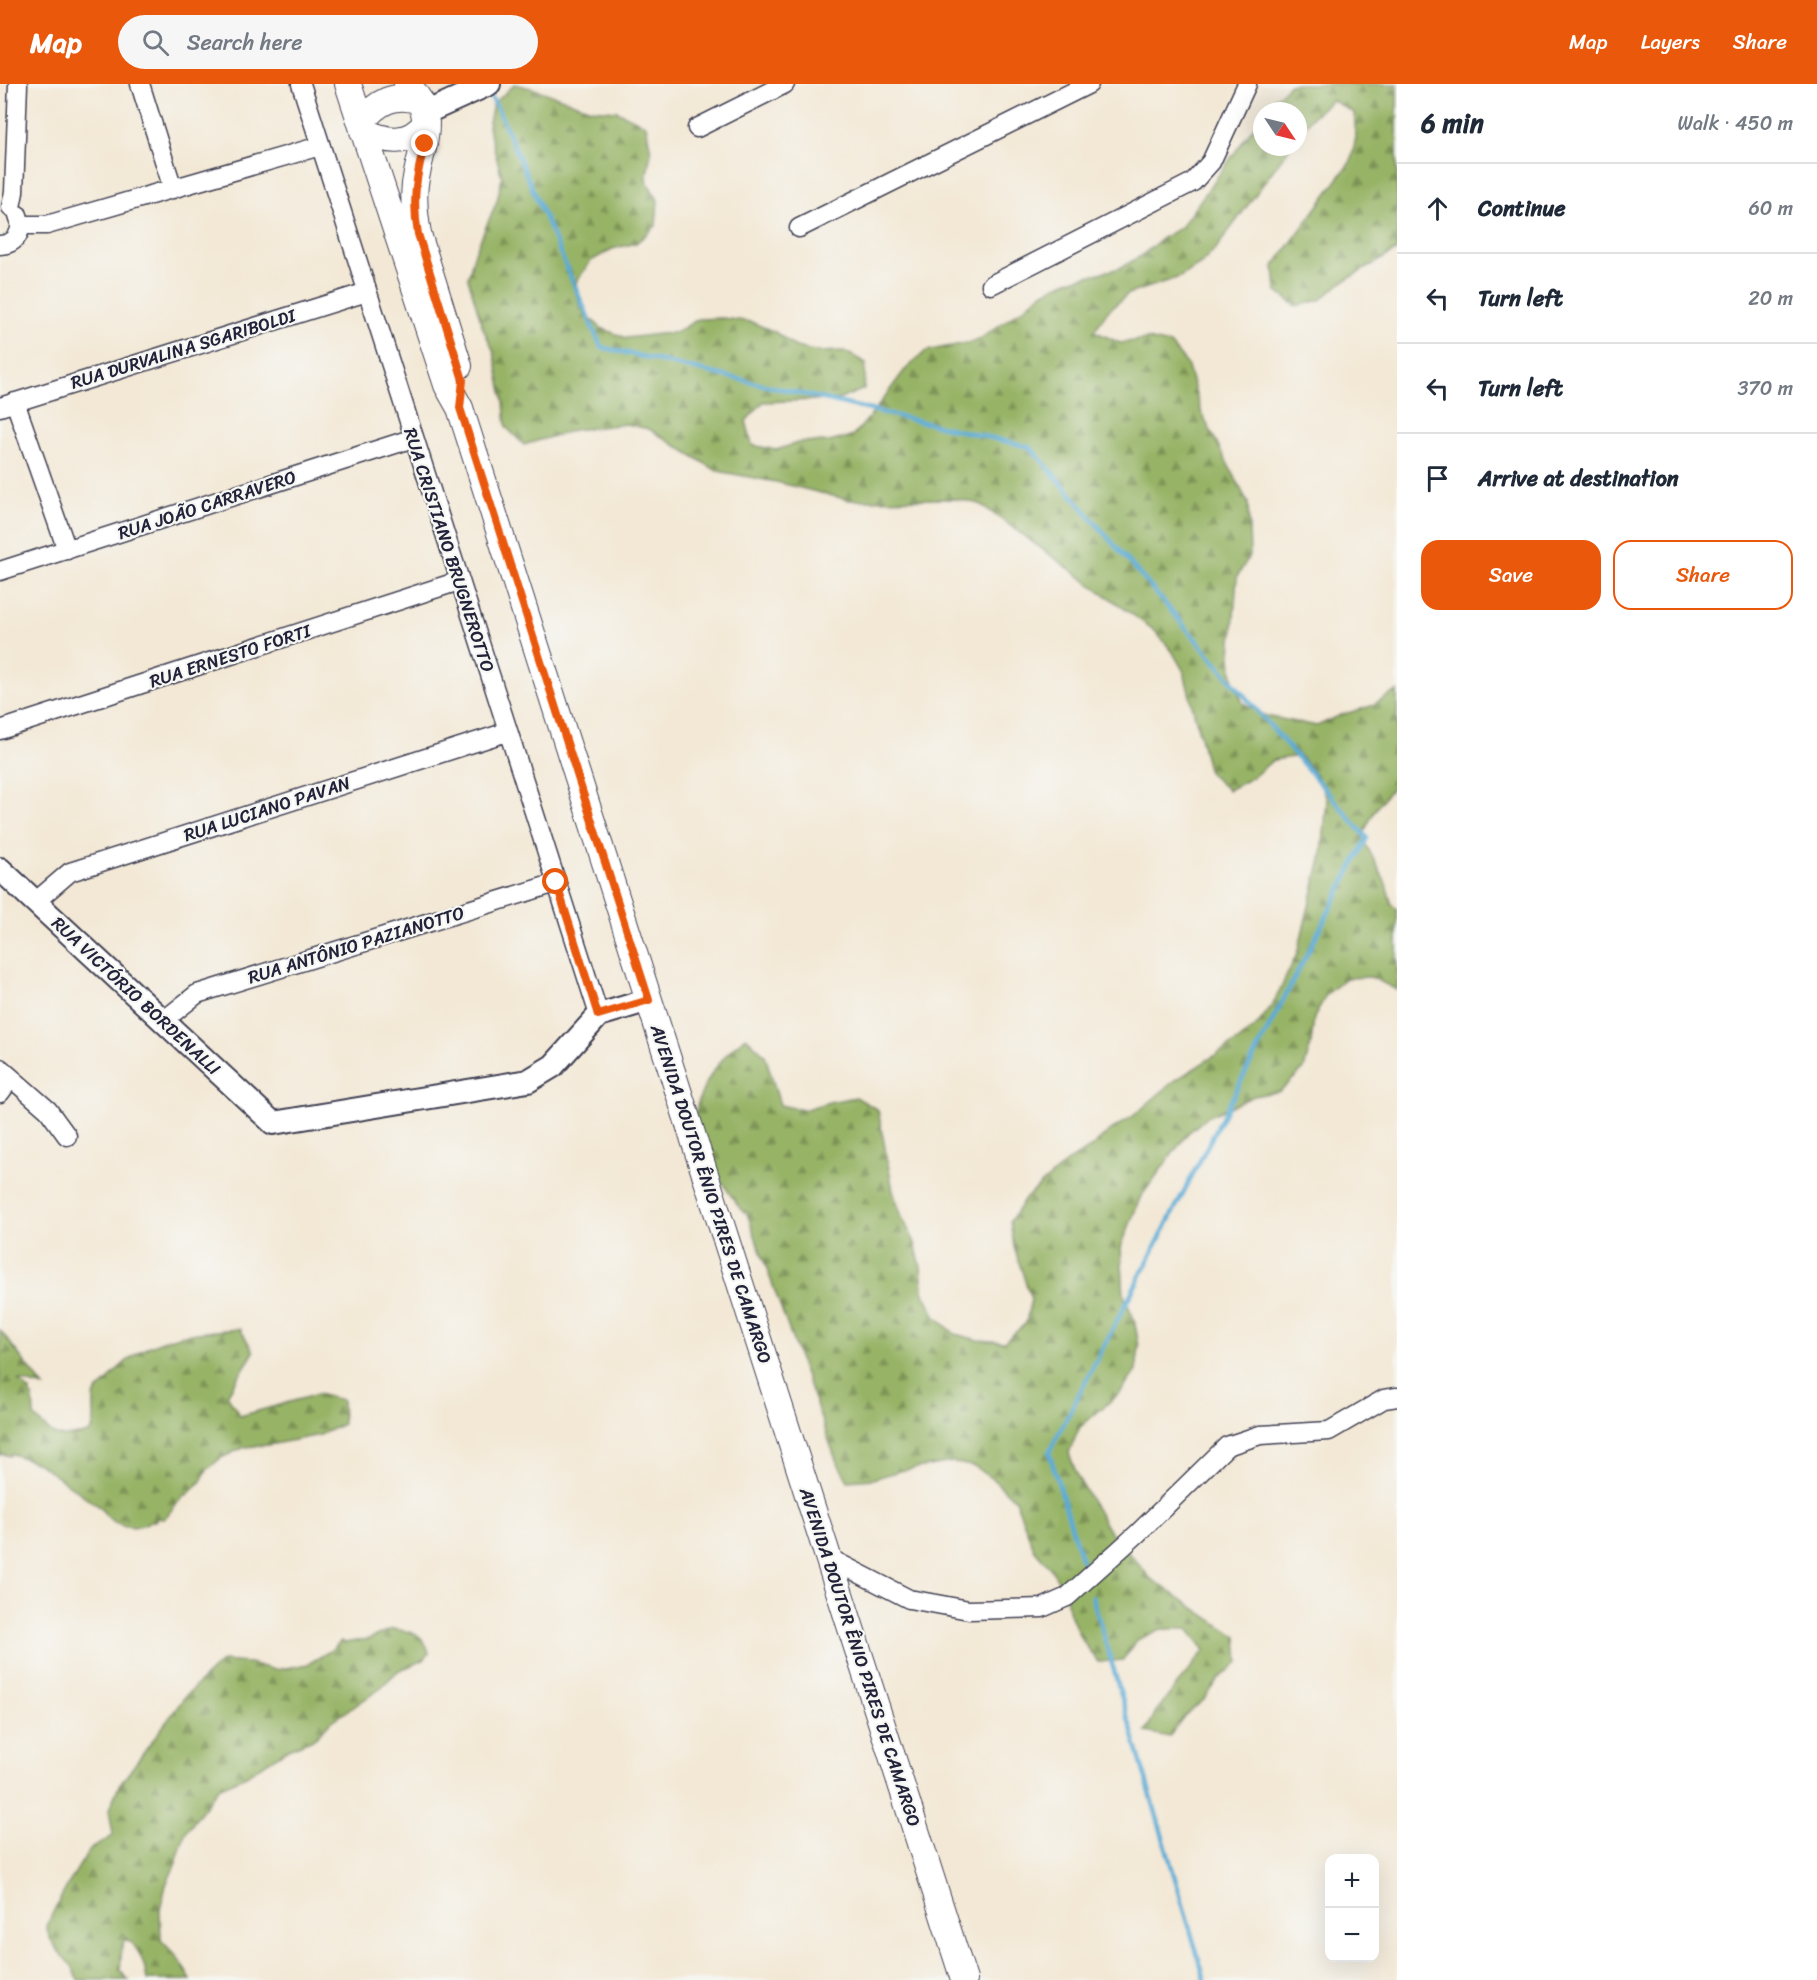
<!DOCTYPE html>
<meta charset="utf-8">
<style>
:root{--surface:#fff;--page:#f6f6f7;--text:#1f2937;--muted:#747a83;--line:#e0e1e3;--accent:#ea580c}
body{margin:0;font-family:Sriracha,sans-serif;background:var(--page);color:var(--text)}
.controls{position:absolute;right:18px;bottom:18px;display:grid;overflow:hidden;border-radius:12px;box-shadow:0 6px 24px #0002}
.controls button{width:54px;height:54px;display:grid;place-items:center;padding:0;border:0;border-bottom:2px solid var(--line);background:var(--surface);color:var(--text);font:30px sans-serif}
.compass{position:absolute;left:1253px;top:18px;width:54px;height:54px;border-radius:50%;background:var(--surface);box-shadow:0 6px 24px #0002;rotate:125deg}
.stop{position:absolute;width:18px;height:18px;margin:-14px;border:4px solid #ea580c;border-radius:50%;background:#fff}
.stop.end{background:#ea580c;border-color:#fff;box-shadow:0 2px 6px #0008}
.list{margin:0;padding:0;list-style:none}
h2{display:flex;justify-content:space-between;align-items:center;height:78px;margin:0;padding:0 24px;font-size:26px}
h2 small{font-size:20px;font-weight:400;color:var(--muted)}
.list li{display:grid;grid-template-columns:39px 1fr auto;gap:18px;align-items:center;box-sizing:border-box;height:90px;padding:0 24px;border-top:2px solid var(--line)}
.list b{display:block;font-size:22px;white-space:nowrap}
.list em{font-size:20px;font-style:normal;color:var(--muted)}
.actions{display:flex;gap:12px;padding:18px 24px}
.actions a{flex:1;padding:14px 0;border:2px solid var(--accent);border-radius:18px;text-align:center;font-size:21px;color:var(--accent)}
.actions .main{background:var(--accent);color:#fff}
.icon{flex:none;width:33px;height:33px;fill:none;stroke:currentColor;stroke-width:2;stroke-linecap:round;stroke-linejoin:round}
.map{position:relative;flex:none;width:1397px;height:1896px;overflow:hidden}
header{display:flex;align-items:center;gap:36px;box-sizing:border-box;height:84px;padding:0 30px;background:var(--accent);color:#fff}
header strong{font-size:28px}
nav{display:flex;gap:33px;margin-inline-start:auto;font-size:21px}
.search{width:420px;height:54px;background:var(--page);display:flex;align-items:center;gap:15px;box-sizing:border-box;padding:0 21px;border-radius:33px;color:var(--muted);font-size:22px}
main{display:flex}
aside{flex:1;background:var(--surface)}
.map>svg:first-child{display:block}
</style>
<header>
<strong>Map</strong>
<div class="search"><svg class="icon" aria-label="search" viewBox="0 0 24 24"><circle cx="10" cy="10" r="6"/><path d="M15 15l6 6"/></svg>Search here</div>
<nav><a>Map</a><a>Layers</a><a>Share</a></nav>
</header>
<main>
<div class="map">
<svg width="1397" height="1896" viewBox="0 0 1397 1896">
<defs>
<pattern id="forest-firs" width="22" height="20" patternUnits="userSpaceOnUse" patternTransform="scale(1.5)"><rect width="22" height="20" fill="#97b466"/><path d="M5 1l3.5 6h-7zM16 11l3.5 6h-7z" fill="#7b9255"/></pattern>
</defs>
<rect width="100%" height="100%" fill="#f6f6f2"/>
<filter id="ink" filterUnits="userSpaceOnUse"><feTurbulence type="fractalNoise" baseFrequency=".0167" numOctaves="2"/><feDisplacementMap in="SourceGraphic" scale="12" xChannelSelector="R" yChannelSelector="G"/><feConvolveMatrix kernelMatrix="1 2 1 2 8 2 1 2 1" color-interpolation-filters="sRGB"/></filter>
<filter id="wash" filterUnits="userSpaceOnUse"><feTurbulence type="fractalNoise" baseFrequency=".008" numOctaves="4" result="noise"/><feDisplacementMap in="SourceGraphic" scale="24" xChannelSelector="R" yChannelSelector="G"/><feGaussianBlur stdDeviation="1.35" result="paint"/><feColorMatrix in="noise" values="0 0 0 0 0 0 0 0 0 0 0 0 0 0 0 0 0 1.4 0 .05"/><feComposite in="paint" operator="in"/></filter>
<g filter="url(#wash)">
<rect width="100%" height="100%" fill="#f3e8d5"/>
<path fill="url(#forest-firs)" stroke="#5c6b50" stroke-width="1.5" d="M515 0 538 6 591 25 617 27 646 41 651 68 646 96 658 116 656 142 636 159 612 165 591 177 576 198 580 224 601 244 626 254 677 248 698 235 723 234 751 238 775 248 796 263 819 268 844 267 866 279 864 305 840 315 763 318 746 337 752 361 776 366 801 358H829L853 352 872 330 904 287 926 267 977 257 1024 224 1044 208 1067 197 1120 184 1141 172 1161 155 1181 143 1262 31V63H1290L1218 162 1201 180 1180 193 1128 210 1108 227 1094 247 1120 259 1147 255 1170 260 1187 280 1202 330 1248 419 1250 471 1237 493 1231 571 1233 596 1243 619 1266 632 1317 642 1341 631 1371 622 1397 607V700C1380 715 1371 732 1362 753L1385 797 1392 821 1397 825V906L1371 893 1346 894 1326 911 1314 934 1311 959 1304 985 1280 1007 1254 1012 1207 1033 1187 1050 1140 1114 1121 1163 1124 1212 1134 1235 1139 1262 1136 1287 1121 1308 1079 1344 1069 1369 1078 1394 1115 1457 1134 1474 1150 1494 1237 1553 1239 1578 1219 1595 1204 1616 1184 1632 1169 1653 1145 1648 1158 1625 1205 1566 1188 1545H1161L1137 1556 1123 1576 1098 1578 1080 1553 1070 1530 1064 1506 1051 1485 1034 1465 1015 1416 996 1398 976 1383 952 1378 899 1387 873 1395 848 1397 836 1376 746 1127 744 1129C725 1106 713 1084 701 1057 699 1052 694 1045 694 1040 696 1006 720 972 746 953L765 971 780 1021 803 1026 829 1018 856 1013 878 1026 893 1107 902 1133 915 1159 921 1183 923 1207 936 1233 955 1250 978 1256 1004 1258 1026 1239 1031 1215 1014 1163 1010 1137 1026 1114 1068 1077 1089 1065 1111 1046 1132 1033 1174 997 1238 957 1258 940 1273 920 1297 870 1322 771 1327 715 1317 692 1300 672 1273 676 1253 693 1228 706 1209 689 1184 588 1172 567 1155 547 980 420 956 415 849 416 776 398 717 387 649 345 626 340 574 346 524 361 506 343 504 318 494 268 483 244 468 194 474 171 497 117 502 93 488 43 493 20Z
M1290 0H1397V166L1341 199 1320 216 1296 222 1276 207 1274 182 1351 77 1356 53 1354 29 1332 16 1312 33 1298 52V27H1265L1275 14Z
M240 1245 254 1268 227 1311 240 1332 318 1310 342 1316 343 1340 320 1351 269 1361 245 1363 221 1374 207 1386 201 1397 187 1411 185 1410 164 1435 157 1434 155 1437H150C135 1448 110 1442 101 1424L38 1379 12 1370 10 1372 3 1370 0 1371V1246L44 1303 18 1296 30 1307V1311L33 1313 34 1332C40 1338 47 1347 56 1351 64 1354 84 1351 90 1348 98 1336 91 1323 95 1310 97 1304 104 1302 108 1297 142 1252 187 1249 240 1245Z
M392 1545C407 1547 424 1547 429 1569L424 1576 398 1587 377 1607 331 1638 313 1655 288 1665 244 1693 218 1704 185 1750 176 1779 166 1801 160 1826 161 1856 178 1874 191 1896H147C145 1882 140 1862 125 1855L122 1861 120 1887 129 1896H78C76 1891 74 1884 71 1881 62 1872 48 1856 47 1844 47 1835 83 1773 92 1764 98 1760 108 1757 113 1751L109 1725 119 1702 187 1610 222 1577 250 1579 275 1586 308 1580 330 1567 341 1557 344 1559 369 1555Z"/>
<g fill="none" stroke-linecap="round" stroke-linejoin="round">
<path stroke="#5bacd6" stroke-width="4.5" d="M488 8 497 23 601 263 1030 363 1367 754 1049 1368 1083 1481
M1092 1512 1205 1896"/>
</g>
</g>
<g filter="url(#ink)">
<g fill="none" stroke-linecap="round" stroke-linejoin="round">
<g stroke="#414052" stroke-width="21">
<path id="minor" d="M140 0 173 105
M301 0 599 931
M697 44 785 0
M11 123 14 108 18 0
M21 141H47L320 62
M799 144 1089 0
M0 161C17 160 24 146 18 131
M991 201 1193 98 1211 78 1247 0
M15 318 67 466
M0 323 367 208
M0 487 414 354
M0 646 459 497
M35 818 70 788 507 648
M163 937 197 910 556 799
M0 984 48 1026 67 1052
M0 1009 11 994
M829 1474 909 1515 969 1526 1042 1524 1067 1513 1137 1450 1227 1362 1260 1351 1329 1347 1384 1315 1397 1313"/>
</g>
<g stroke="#414052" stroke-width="26">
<path id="tertiary" d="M425 29 489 0
M0 785 273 1039 528 997 553 982 599 931 649 916"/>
</g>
<g stroke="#414052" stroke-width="28">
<path id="secondary" d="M348 0 447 301 460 324 649 916 964 1896
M407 0C440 35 421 60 415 100 413 117 415 133 418 150L459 282
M361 39C376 18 395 8 420 17
M363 47C387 58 408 62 426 39"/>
</g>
<use href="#minor" stroke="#fff" stroke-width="18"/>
<use href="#tertiary" stroke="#fff" stroke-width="22"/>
<use href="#secondary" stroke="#fff" stroke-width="26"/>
</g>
</g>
<g fill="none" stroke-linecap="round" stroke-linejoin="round" filter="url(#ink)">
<path stroke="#ea580c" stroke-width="8" d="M425 60C416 91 412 118 418 150L463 296 460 324 649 916 598 931 556 798"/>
</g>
<g text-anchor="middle" stroke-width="4.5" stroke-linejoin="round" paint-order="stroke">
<g font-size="18" fill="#22223b" stroke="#f6f6f2">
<text transform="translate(183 265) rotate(-17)" y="6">RUA DURVALINA SGARIBOLDI</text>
<text transform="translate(207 421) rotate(-18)" y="6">RUA JOÃO CARRAVERO</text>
<text transform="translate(449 466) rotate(72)" y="6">RUA CRISTIANO BRUGNEROTTO</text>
<text transform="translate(230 572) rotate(-18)" y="6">RUA ERNESTO FORTI</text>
<text transform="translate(267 725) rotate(-18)" y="6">RUA LUCIANO PAVAN</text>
<text transform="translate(356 861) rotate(-17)" y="6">RUA ANTÔNIO PAZIANOTTO</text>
<text transform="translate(136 912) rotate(43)" y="6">RUA VICTÓRIO BORDENALLI</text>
<text transform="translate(711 1110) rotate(72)" y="6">AVENIDA DOUTOR ÊNIO PIRES DE CAMARGO</text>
<text transform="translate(860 1573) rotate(72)" y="6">AVENIDA DOUTOR ÊNIO PIRES DE CAMARGO</text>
</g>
</g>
</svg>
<div class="controls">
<button>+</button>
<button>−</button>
</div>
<svg class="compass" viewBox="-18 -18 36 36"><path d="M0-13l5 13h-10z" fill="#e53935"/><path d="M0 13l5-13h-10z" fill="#747a83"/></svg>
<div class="stop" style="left:556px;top:798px"></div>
<div class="stop end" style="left:425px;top:60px"></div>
</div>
<aside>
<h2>6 min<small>Walk · 450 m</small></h2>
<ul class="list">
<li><svg class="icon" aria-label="ahead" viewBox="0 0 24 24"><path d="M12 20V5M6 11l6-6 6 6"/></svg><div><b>Continue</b></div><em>60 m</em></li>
<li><svg class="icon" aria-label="left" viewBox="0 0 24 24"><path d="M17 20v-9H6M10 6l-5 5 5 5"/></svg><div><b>Turn left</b></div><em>20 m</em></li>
<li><svg class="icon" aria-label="left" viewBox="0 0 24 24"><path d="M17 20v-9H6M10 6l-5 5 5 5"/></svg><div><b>Turn left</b></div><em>370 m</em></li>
<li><svg class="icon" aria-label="arrive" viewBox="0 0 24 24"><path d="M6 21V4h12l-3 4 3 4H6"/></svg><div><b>Arrive at destination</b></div></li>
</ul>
<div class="actions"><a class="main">Save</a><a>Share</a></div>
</aside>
</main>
